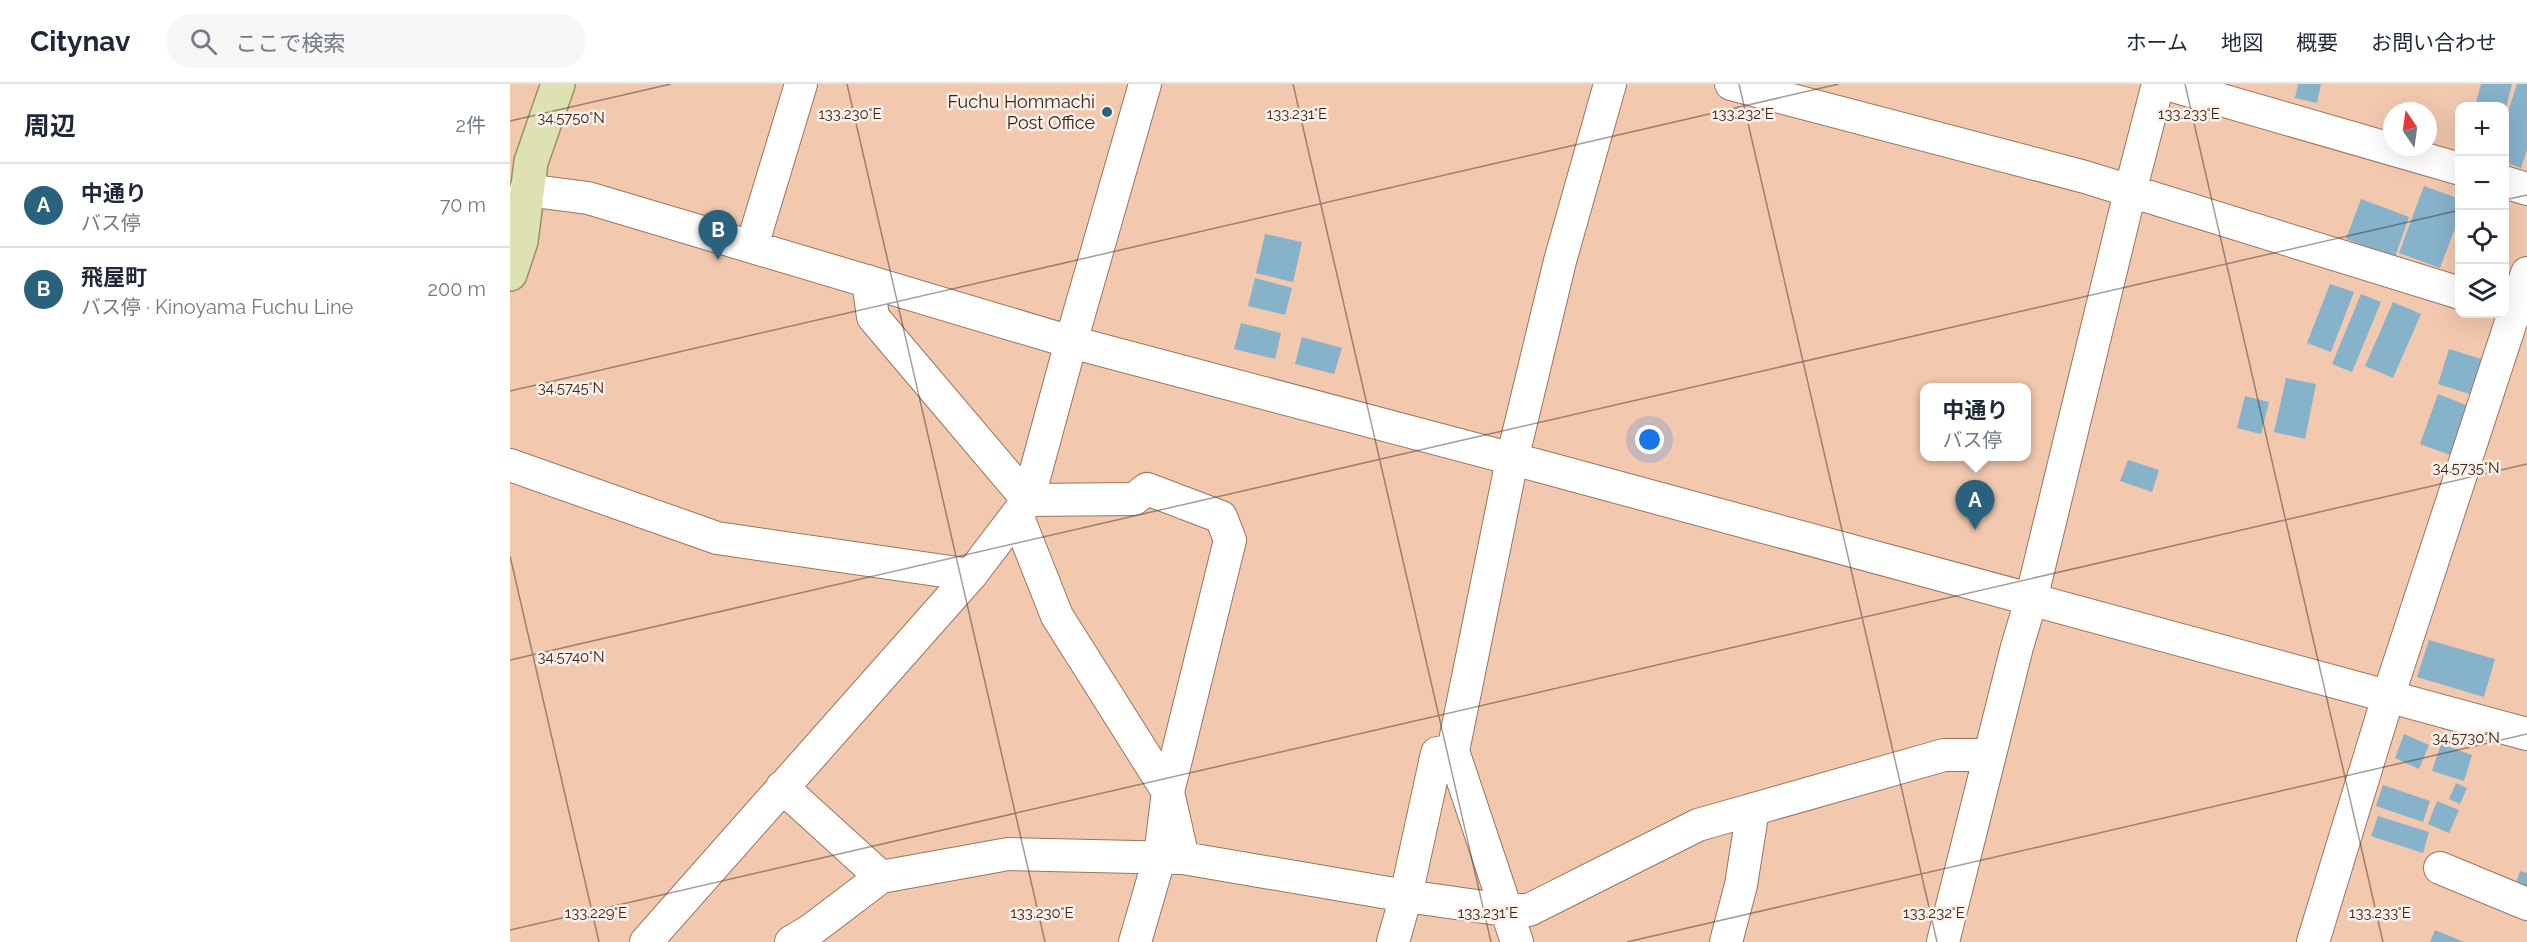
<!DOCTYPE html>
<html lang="ja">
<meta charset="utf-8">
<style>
:root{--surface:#fff;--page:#f6f6f7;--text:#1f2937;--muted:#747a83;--line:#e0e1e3;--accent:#2a617c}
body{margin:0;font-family:Raleway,"Noto Sans JP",sans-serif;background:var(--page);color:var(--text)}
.controls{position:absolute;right:18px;top:18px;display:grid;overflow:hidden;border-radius:12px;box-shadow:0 6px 24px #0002}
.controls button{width:54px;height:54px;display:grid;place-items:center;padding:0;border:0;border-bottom:2px solid var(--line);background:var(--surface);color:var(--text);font:30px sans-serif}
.compass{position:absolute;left:1873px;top:18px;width:54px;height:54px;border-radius:50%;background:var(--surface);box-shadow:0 6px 24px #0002;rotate:347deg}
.you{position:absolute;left:1140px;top:356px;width:21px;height:21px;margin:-15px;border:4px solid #fff;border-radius:50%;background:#1a73e8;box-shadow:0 0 0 9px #1a73e833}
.badge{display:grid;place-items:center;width:39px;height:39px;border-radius:50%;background:var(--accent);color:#fff;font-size:20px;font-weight:700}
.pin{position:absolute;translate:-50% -50px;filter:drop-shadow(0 2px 3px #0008)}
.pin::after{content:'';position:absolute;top:32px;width:21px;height:18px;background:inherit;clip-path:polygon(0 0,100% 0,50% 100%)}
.popup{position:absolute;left:1410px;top:299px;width:111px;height:78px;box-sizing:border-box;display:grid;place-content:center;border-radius:12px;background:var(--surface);filter:drop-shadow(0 2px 4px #0005);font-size:20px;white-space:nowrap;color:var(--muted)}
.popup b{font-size:22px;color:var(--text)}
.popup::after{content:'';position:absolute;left:50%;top:100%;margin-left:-12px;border:12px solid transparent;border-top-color:var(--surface)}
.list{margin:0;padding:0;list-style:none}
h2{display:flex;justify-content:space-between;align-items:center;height:78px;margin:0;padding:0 24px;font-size:26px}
h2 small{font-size:20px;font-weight:400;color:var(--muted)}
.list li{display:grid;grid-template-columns:39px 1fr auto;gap:18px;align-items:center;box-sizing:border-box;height:84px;padding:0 24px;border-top:2px solid var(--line)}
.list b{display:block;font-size:22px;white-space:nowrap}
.list p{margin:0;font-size:20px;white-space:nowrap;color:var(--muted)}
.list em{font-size:20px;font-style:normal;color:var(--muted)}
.icon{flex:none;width:33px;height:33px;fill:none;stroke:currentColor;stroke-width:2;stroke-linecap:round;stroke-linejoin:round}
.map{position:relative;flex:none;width:2017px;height:858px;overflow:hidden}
header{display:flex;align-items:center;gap:36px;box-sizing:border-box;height:84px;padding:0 30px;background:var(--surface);border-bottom:2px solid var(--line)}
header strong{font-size:28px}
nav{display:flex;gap:33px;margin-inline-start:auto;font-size:21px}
.search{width:420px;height:54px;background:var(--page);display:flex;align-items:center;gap:15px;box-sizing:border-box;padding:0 21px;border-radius:33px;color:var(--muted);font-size:22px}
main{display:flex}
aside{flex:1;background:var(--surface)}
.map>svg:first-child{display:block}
</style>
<header>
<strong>Citynav</strong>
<div class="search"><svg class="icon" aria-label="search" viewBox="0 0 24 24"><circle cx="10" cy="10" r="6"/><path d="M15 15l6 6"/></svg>ここで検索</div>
<nav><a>ホーム</a><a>地図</a><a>概要</a><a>お問い合わせ</a></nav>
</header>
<main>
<aside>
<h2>周辺<small>2件</small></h2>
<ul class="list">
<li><span class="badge">A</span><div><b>中通り</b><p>バス停</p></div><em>70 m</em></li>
<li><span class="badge">B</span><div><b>飛屋町</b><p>バス停 · Kinoyama Fuchu Line</p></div><em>200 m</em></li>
</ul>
</aside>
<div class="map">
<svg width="2017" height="858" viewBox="0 0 2017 858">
<rect width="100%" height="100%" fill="#f2c8af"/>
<path fill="#86b2ca" d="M1788 0H1811L1807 19 1785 14Z
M1971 0H2002L1995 28 1994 22H1965Z
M2007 0H2017V66L2011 84 1994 78V40Z
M1914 102 1950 115V131L1930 184 1889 169Z
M1851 115 1899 133 1885 173 1836 155Z
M755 150 792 158 783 198 746 189Z
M745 194 782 204 775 231 738 222Z
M1820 200 1844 208 1821 268 1797 259Z
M1851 210 1871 218 1842 288 1822 280Z
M1883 218 1911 230 1883 294 1855 282Z
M731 239 771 249 765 275 724 265Z
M792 253 832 264 824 290 785 280Z
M1939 265 1978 277 1966 312 1928 300Z
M1776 294 1806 300 1795 355 1764 348Z
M1928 310 1961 323 1943 372 1910 360Z
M1735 312 1759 318 1751 350 1727 344Z
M1618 376 1649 386 1642 408 1610 397Z
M1919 556 1985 575 1974 613 1907 593Z
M1894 650 1919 661 1909 685 1885 674Z
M1931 660 1962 671 1954 697 1922 687Z
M1946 699 1957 704 1950 720 1939 715Z
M1873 701 1920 717 1913 738 1866 722Z
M1927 717 1949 726 1939 749 1918 740Z
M1868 732 1919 748 1913 769 1861 752Z
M2010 787 2017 789V810L2004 807Z
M1925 846 1954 858H1920Z"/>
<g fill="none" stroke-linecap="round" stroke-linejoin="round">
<g stroke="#9a755e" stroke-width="34">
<path id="minor" d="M1221 0 1575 93 1950 209
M1656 0 1950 85
M1994 98 2017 105
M16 106 78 114 561 258 1033 383 2017 650
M242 162 291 0
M358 197 363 233 518 416 624 415 637 405 711 433 720 456 658 708 650 772 625 858
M0 381 207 454 461 491
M507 431 547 532 658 708 673 774 896 812 995 826H1019L1188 741 1434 671H1480
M272 703 371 793
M1930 784 2017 820
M136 858 461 491 518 416 561 258 635 0
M281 858 301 846 371 793 498 770 669 774
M883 858 896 812 927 669 943 667
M1007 858 943 667 1002 376 1050 177 1100 0
M1216 858 1231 801 1243 725
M1433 858 1507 563 1521 516 1620 108 1648 0
M1803 858 1878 613 2017 189"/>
</g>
<g stroke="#95945d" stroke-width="36">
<path id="major" d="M0 190 11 157 21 78 48 0"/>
</g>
<use href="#minor" stroke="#fff" stroke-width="32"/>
<use href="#major" stroke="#dee2b3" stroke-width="33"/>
</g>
<path fill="none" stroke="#36271d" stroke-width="1.5" stroke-opacity="0.45" d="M337 0 535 858M783 0 981 858M1229 0 1427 858M1675 0 1873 858M0 37 161 0M1994 116 2017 111M0 307 1329 0M0 472 89 858M0 576 1950 126M0 846 2017 380M1117 858 2017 650"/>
<circle fill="#2a617c" stroke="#fdf0e8" stroke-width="2" cx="597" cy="28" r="6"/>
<g text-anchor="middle" stroke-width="5" stroke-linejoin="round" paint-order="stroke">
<g font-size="18" fill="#36271d" stroke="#fdf0e8" text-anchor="end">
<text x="585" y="24">Fuchu Hommachi<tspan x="585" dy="21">Post Office</tspan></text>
</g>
</g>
<g font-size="15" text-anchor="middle" fill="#36271d" stroke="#fdf0e8" stroke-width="5" stroke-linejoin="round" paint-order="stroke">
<text x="340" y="35">133.230°E</text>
<text x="787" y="35">133.231°E</text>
<text x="1233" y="35">133.232°E</text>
<text x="1679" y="35">133.233°E</text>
<text x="61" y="39">34.5750°N</text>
<text x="61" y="309">34.5745°N</text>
<text x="1956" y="389">34.5735°N</text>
<text x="61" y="578">34.5740°N</text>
<text x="1956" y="659">34.5730°N</text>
<text x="86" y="834">133.229°E</text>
<text x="532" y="834">133.230°E</text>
<text x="978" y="834">133.231°E</text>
<text x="1424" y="834">133.232°E</text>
<text x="1870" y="834">133.233°E</text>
</g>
</svg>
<div class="controls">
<button>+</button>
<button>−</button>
<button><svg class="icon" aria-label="locate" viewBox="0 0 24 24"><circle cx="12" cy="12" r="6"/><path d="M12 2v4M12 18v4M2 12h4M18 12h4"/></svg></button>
<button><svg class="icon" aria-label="layers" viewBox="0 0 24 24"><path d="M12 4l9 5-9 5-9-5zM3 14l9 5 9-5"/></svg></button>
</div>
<svg class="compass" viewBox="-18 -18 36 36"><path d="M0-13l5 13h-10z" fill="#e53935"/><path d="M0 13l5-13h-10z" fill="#747a83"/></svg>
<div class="you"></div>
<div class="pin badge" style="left:1465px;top:446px">A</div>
<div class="popup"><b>中通り</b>バス停</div>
<div class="pin badge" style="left:208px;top:176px">B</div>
</div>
</main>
